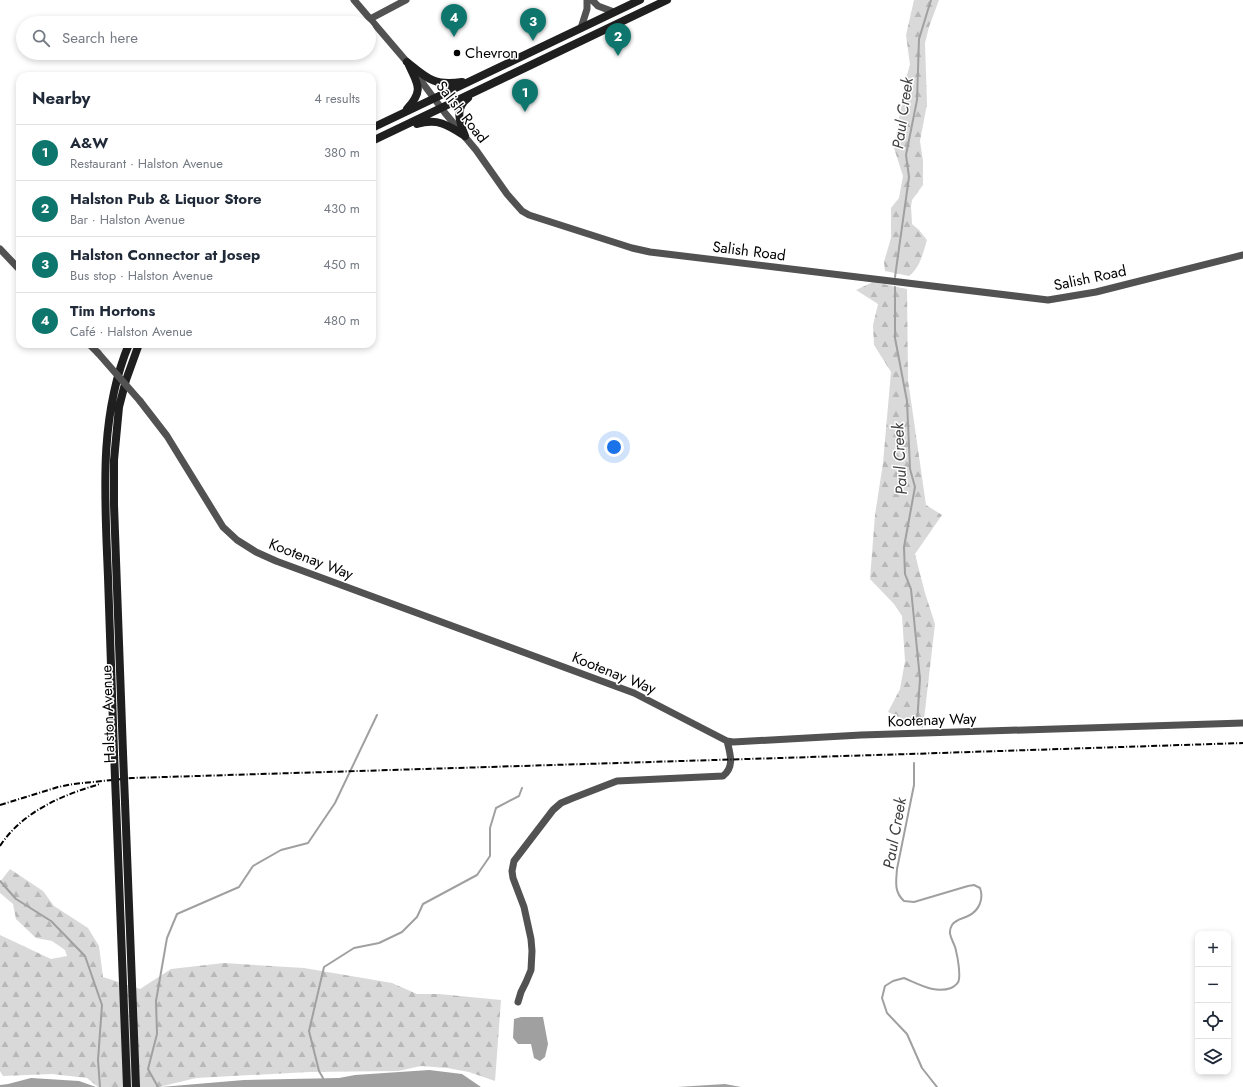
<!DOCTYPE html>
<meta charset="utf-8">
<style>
:root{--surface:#fff;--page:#f2f2f3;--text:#1f2937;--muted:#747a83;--line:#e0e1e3;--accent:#0f766e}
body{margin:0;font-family:Jost,sans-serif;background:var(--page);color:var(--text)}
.controls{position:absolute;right:12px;bottom:12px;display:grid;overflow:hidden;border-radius:8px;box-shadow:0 2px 6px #0003}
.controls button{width:36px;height:36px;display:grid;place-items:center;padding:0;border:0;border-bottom:1px solid var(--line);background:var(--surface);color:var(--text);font:20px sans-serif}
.you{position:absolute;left:614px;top:447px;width:14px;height:14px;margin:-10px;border:3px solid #fff;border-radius:50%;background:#1a73e8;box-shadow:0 0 0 6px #1a73e833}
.badge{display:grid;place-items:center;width:26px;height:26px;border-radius:50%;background:var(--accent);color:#fff;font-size:13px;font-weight:700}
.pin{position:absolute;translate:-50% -33px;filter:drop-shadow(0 1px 2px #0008)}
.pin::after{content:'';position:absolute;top:21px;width:14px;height:12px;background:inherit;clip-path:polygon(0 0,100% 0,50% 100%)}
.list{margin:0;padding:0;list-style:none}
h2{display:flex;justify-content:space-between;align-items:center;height:52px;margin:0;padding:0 16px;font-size:17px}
h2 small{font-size:13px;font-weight:400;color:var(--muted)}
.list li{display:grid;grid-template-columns:26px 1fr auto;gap:12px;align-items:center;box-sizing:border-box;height:56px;padding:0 16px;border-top:1px solid var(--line)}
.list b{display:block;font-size:15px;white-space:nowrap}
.list p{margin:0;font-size:13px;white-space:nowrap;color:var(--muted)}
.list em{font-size:13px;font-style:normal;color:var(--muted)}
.icon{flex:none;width:22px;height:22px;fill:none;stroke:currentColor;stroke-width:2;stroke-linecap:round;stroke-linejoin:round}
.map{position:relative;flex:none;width:1243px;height:1087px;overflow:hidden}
.search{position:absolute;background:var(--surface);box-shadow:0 2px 6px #0003;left:16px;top:16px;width:360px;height:44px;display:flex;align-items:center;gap:10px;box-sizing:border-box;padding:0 14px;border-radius:22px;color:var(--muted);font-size:15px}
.panel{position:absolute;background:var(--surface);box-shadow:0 2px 6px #0003;left:16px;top:72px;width:360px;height:276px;border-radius:12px}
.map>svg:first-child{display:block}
</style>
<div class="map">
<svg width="1243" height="1087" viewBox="0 0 1243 1087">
<defs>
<pattern id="forest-firs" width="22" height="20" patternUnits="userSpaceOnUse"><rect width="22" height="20" fill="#d9d9d9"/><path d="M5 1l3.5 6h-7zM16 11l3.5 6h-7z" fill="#b8b8b8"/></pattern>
</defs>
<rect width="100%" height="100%" fill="#fff"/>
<path fill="url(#forest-firs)" d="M914 0H939L929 27 925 43 927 104 920 141 923 161V185L912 200 911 206 912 224 919 230 927 240C923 253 920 268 909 276L885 271 884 262 891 238V208L899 198 903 176 894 148 906 78 910 65 906 35Z
M873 282 907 289 908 380 926 505 942 515 915 554 925 593 935 624 923 728 888 712 900 689 905 661 902 616 894 604 870 579 875 515 883 463 891 372 874 345 873 325 878 304 856 290Z
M10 869 43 891 54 906 88 928 99 946 103 977 140 989 171 969 224 963 304 968 392 983 417 994H439L501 1000 495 1081 469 1072 447 1068 421 1066 398 1071 309 1072 196 1078 159 1087H98L87 1078 52 1074 3 1076 0 1071V935L51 959 67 956 65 950 52 941 36 938 16 919 13 904 0 893V882Z"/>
<path fill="#a0a0a0" d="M521 1017H543L548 1044 545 1057 540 1061 534 1058 531 1044H518L513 1038 514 1019Z
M429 1070 462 1074 481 1087H530H161L244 1080 339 1078 355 1075Z
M31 1078 79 1081 96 1087H0V1085L8 1084Z
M725 1084 741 1087H677Z"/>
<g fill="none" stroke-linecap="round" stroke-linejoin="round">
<path stroke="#a0a0a0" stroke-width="2" d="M895 277 909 177 906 155 917 100 919 39 931 0
M895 287V338L907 401 910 469 915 487 904 547 905 574 911 589 920 679 917 723
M914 763V785L897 869C896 882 894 892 904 901L914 902 968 886 974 885 980 888C984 899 979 911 968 916 962 919 956 919 952 925 946 935 955 942 956 951 958 958 960 973 959 979 959 983 955 986 951 988 935 994 919 984 904 978L893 981 885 986 882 998 887 1013 907 1034 922 1068 937 1087
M0 881 16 899 51 921 85 956 102 1005 98 1060 100 1087
M323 1078 319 1071 309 1031 324 967 354 948 379 943 402 932 417 917 423 904 477 875 490 856V828L496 808 519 796 522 788
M158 1087 148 1069 157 1034 156 1001 167 938 177 914 239 887 253 866 281 850 308 843 335 803 377 715"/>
<path stroke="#525252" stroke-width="7" d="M354 0 407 62 445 113 476 150 507 194 522 211 529 215 632 248 650 252 1048 300 1096 292 1243 255
M592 0 598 6 614 12
M370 19 406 0
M581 28 587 9V0
M0 249 20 270
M89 344 98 353
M140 401 167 436 223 527 237 540 256 552 276 561 634 693 727 741 733 742 861 735 1243 723
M518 1002 521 992 526 982 531 970 532 951 531 939 524 907 513 878 512 871 514 861 553 810 561 803 573 798 617 781 723 776C735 767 730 753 727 741"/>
<path stroke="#1f1f1f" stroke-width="8" d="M407 62C428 79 434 86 462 82
M407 109C425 89 417 84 408 63
M417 124C438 118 448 125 465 136
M372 128 640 0
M465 136C460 123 454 108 468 98
M372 141 667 0
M114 753C112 694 110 636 108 577 105 499 98 418 129 344
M123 753 114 505V460L119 407 126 380 139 344
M116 802 127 1087
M125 802 136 1087"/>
<path stroke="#000" stroke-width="2" stroke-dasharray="6 2 1 2" stroke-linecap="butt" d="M0 805 58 787 73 784 132 778 909 754 1243 743
M0 846C22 812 62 795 100 784"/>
<path stroke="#525252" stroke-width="7" d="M98 353 140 401"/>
<path stroke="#1f1f1f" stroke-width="8" d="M114 753 116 802
M123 753 125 802"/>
</g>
<circle fill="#000" stroke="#fff" stroke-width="1.5" cx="457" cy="53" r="4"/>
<g text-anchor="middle" stroke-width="3" stroke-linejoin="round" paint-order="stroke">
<g font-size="15" fill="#000" stroke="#fff" text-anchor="start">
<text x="465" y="58">Chevron</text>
</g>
<g font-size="15" fill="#000" stroke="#fff">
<text transform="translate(462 112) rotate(52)" y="5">Salish Road</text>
<text transform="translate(749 251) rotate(7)" y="5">Salish Road</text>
<text transform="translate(1090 278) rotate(-12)" y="5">Salish Road</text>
<text transform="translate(311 559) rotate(21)" y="5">Kootenay Way</text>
<text transform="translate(614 673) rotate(22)" y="5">Kootenay Way</text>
<text transform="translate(108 714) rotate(-92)" y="5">Halston Avenue</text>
<text transform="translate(932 720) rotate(-2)" y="5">Kootenay Way</text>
</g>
<g font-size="16" font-style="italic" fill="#414141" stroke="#fff">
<text transform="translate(902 113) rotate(-82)" y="6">Paul Creek</text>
<text transform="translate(899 459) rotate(-93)" y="6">Paul Creek</text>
<text transform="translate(894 833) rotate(-80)" y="6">Paul Creek</text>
</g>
</g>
</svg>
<div class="controls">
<button>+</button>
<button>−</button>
<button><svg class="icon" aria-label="locate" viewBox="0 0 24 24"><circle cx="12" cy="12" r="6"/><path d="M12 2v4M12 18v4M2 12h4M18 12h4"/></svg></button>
<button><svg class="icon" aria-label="layers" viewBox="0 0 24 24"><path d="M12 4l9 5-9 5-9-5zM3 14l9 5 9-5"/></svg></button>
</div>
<div class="you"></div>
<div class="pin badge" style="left:525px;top:112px">1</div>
<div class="pin badge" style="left:618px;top:56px">2</div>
<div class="pin badge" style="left:533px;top:41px">3</div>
<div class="pin badge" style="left:454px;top:37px">4</div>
<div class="search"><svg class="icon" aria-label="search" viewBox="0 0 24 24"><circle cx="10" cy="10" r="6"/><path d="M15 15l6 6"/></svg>Search here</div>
<section class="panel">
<h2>Nearby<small>4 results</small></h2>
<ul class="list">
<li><span class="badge">1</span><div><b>A&amp;W</b><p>Restaurant · Halston Avenue</p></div><em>380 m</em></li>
<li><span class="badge">2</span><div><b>Halston Pub &amp; Liquor Store</b><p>Bar · Halston Avenue</p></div><em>430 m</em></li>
<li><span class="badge">3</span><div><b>Halston Connector at Josep</b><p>Bus stop · Halston Avenue</p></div><em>450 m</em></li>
<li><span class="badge">4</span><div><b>Tim Hortons</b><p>Café · Halston Avenue</p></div><em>480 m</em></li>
</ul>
</section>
</div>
